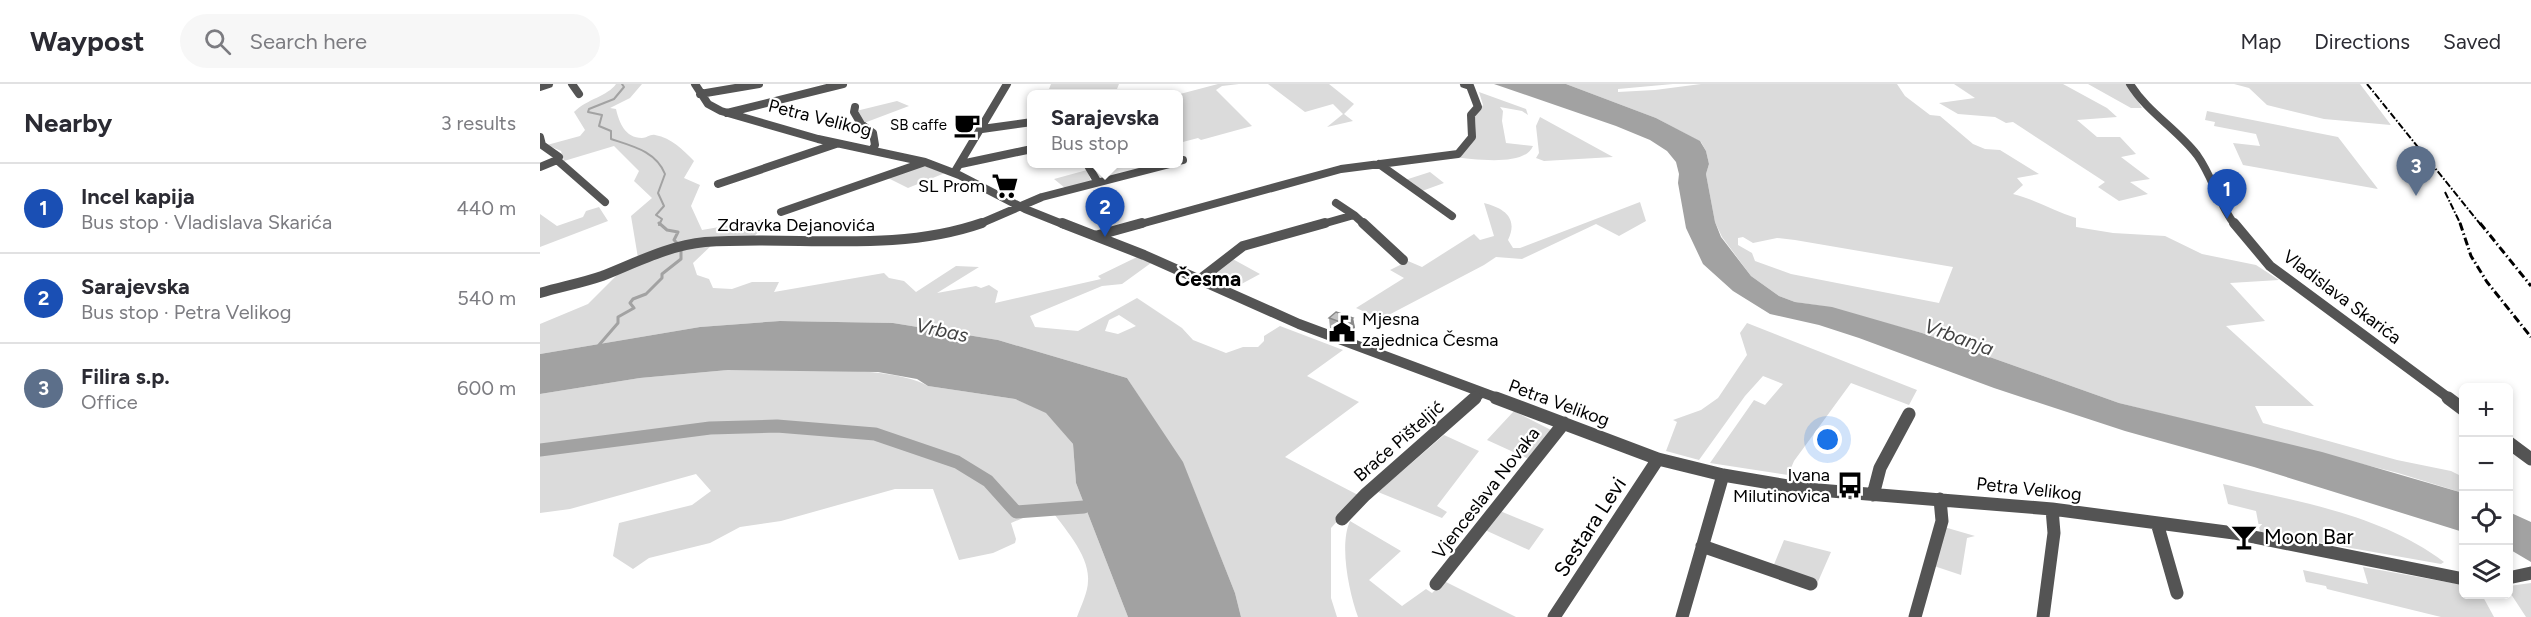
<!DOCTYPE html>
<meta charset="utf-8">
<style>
:root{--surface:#fff;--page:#f7f7f7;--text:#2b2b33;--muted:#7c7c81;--line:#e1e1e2;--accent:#1a73e8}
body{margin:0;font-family:Figtree,sans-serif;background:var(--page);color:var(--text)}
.controls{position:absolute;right:18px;bottom:18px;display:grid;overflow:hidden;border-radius:9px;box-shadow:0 3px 9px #0003}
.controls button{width:54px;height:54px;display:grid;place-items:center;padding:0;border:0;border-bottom:2px solid var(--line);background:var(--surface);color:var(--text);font:30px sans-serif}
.you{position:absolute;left:1288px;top:356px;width:21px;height:21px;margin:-15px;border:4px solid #fff;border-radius:50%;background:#1a73e8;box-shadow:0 0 0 9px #1a73e833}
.badge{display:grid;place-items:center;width:39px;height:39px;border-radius:50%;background:var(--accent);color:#fff;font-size:20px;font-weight:700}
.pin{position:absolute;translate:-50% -50px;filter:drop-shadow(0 2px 3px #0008)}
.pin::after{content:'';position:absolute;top:32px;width:21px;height:18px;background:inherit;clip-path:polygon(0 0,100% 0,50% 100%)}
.popup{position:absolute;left:487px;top:6px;width:156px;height:78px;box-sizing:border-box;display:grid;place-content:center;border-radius:9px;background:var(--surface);filter:drop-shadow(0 2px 4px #0005);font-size:20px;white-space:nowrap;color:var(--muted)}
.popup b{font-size:22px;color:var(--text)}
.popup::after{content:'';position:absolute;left:50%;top:100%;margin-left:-12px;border:12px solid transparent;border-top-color:var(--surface)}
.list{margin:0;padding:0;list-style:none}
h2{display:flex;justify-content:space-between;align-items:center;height:78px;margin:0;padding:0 24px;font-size:26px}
h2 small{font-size:20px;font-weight:400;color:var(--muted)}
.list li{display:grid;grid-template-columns:39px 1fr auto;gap:18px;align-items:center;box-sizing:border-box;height:90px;padding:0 24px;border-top:2px solid var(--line)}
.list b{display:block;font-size:22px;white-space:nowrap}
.list p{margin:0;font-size:20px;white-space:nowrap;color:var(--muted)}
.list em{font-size:20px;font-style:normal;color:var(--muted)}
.icon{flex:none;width:33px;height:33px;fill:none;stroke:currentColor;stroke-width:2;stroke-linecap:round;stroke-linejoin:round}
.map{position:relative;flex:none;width:1991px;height:533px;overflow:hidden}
header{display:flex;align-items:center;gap:36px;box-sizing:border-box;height:84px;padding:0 30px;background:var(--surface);border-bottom:2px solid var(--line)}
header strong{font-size:28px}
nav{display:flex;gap:33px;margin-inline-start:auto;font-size:21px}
.search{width:420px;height:54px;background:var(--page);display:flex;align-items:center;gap:15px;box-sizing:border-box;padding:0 21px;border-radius:33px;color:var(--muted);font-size:22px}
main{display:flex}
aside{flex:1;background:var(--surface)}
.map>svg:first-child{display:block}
</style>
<header>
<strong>Waypost</strong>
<div class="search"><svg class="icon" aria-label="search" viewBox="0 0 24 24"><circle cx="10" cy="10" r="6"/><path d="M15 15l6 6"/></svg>Search here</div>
<nav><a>Map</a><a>Directions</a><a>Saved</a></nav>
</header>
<main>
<aside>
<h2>Nearby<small>3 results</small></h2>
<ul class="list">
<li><span class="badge" style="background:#1a4fb4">1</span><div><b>Incel kapija</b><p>Bus stop · Vladislava Skarića</p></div><em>440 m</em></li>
<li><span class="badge" style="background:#1a4fb4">2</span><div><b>Sarajevska</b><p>Bus stop · Petra Velikog</p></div><em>540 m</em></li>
<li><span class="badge" style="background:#5c6f8a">3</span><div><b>Filira s.p.</b><p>Office</p></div><em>600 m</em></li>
</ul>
</aside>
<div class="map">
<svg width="1991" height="533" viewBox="0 0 1991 533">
<rect width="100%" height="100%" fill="#fff"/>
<path fill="#dbdbdb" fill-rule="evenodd" d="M76 0H102L90 14 70 24 76 25C79 38 85 54 102 54 107 54 110 50 115 51 132 54 143 66 154 77L144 94 160 101 151 122 162 146 226 135 222 145 213 153 98 174 91 132 112 114 94 97 99 87 74 62 24 77 21 67 7 61 40 52 45 46 34 28C47 15 68 12 76 0Z
M511 0H579L577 5H509Z
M678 0H699L682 2 676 6 712 42 661 56 658 54 639 59V31L641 30 639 26V15L642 13 640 10Z
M728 0H789L814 20 804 30 813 37 787 43 803 30 793 20 765 28Z
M1026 0H1133L1078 5V8L1115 6 1161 0H1357L1365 12 1390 31 1400 32 1433 60 1445 65 1460 66 1499 90 1477 94 1483 101 1473 110C1496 116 1514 127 1536 134V143L1573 149 1625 152 1662 170 1716 181 1739 196 1690 199 1725 237 1686 242 1774 322H1715L1723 339 1857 376 1911 387 1923 393V409L1858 389 1579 319 1382 249 1282 222 1255 218 1239 212 1211 192 1182 153 1175 138 1166 90 1169 80 1166 67 1161 58 1116 34ZM1203 153 1213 159 1237 154 1255 156 1413 183 1399 219 1251 190 1215 177 1212 169 1198 161V154Z
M1414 0H1523L1567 24 1577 33 1537 36 1557 53H1580L1596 70 1581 73 1610 95 1590 98 1608 110 1579 117 1558 103 1565 98 1473 38 1466 39 1455 33 1418 30 1399 19 1435 14Z
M1548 0H1587L1602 24H1591Z
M1694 0H1820L1851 41 1784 35 1727 21 1709 4Z
M939 8 986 25 988 31 982 27 960 23 963 27 962 37 966 59 993 62C985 83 933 75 914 73 929 59 939 56 935 33L943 21Z
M357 17 369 22 324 39 316 27Z
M1667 27 1798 53 1838 105 1703 81 1693 59 1720 62 1716 50 1674 42 1675 38 1665 36Z
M1000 33 1073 73 1004 77 996 74 999 69 996 42Z
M382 81 405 89 368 104 346 93Z
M547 86 551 97 525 104 514 95Z
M890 88 904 99 882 107 865 96Z
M1100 118 1106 137 1079 152 1056 140 982 175 956 173 944 181 841 235 816 224 864 194 850 186 868 177 882 183 934 150 940 156 954 152 944 119C963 124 979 133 968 156L973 164H980Z
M59 123 68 137 0 163V130L17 142 43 133 46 127Z
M174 159 153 179 157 191 169 195 173 204 192 205 212 198H239L234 208 344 189 349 194 364 197 376 208 416 182 439 183 397 209 436 202 441 204 449 201 458 207 455 219 561 195 558 192 597 173 611 179 582 200 562 202 490 232 495 243 538 247 597 214 642 244 653 256 686 269 703 263H718L724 257V252L740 242 803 266 767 292 819 318 745 373 820 412 791 444V514L797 533H701L695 509 644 382 587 294 458 256 353 239 240 237 160 243 0 270V240L48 220 81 187 132 168ZM579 231 596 242 578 250 565 247 569 236Z
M689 173 720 190 694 204 671 194Z
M1207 239 1377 306 1369 321 1311 299 1254 377 1248 391 1170 379 1214 316 1225 321 1243 300 1223 292 1205 312 1159 376 1126 367 1137 338 1133 336 1161 326 1178 314 1207 271 1200 249Z
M188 286C235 286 352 280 388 302L475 315 506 328 533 360 536 399 588 533H537C541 522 548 508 548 497 550 471 523 443 509 423L471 439 476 455 475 459 453 469 419 476 393 405H355L241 437 200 443 170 459 109 474 93 485 73 472 79 439 152 421 171 407 156 390 30 425 0 429V310L100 294Z
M974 327 1013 347 989 375 947 356Z
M904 351 939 367 897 422 907 428 902 434 838 408Z
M1683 400C1758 418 1841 430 1904 478L1901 480 1720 448 1716 427 1688 420Z
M960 427 1004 445 989 466 945 446Z
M810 437 861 467 829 496 862 522 886 505 892 509 904 497 976 533H818C809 508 799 461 810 437Z
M1404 443 1435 452 1427 454 1421 491 1394 482Z
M1244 456 1291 468 1277 500 1233 483Z
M1823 483 1923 501 1924 510 1942 511 1954 533H1901L1787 505 1786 502 1766 498 1763 486 1828 500Z
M1991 499V533H1986L1969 507V502Z"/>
<path fill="#a2a2a2" d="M954 0H1026L1116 34 1160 57 1166 67 1169 80 1166 90 1175 138 1181 153 1211 192 1239 212 1255 218 1292 223 1382 249 1579 319 1782 368 1923 409V448L1714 383 1585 347 1454 304 1319 254 1279 241 1230 230 1193 207 1163 180 1146 144 1138 99 1139 90 1136 78 1127 67 1110 56 1076 42Z
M240 237 353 239 458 256 587 294 643 378 695 509 701 533H588L536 399 533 360 506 329 475 315 388 302 377 295 338 288 188 286 100 294 0 310V270L160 243Z
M1969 428 1991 438V478L1969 465Z"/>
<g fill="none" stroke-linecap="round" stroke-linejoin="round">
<path stroke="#a2a2a2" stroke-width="2" d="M82 0 84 3 74 15 49 25 48 28 62 31 59 42 71 47V55C92 62 116 67 125 90L118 109 124 122 116 131 122 135 119 141"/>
<path stroke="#a2a2a2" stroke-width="3" d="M119 139 127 146 138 148 134 156 138 160
M59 261 78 239V233L94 224 90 219 93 215 106 210 122 194V190L141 175V165"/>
<path stroke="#a2a2a2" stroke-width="13" d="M0 366 170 344 237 342 335 350 417 378 448 397 476 428 544 423"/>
<path stroke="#545454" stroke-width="8" d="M32 0 39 10
M155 0 168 20 181 27 278 55 385 78 419 91 485 125 525 141
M1590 0C1607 28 1637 45 1657 71 1673 93 1678 120 1695 141
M0 3 9 0
M160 10 219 0
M315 23 314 28 321 40 333 49 335 61 332 66
M187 29 303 0
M442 45 492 38
M0 53 2 61 19 73 17 76
M638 77 643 76
M421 80 492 65
M547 80 557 97
M839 80 912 132
M0 83 17 76 65 118
M414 89 467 0
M178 100 296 60
M796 119 814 131
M241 128 385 78
M437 141 502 113 630 80
M597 141 801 85 918 70 932 53 931 31 938 23 930 2 924 0
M779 141 814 131 825 141"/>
<path stroke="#545454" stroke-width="10" d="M522 139 604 171 759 240 960 315
M823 139 863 176
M1694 139 1730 182 1910 315
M555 152 602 139
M659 196 703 162 785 139
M0 209C20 203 42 199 62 192 95 179 130 161 165 158 257 151 353 170 442 139
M934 315 941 309"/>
<path stroke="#545454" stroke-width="13" d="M956 314 1118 375 1183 391 1266 405 1512 425 1694 449 1924 495
M1908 314 1924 326
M1968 358 1991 375
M1333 411 1340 384 1369 330
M802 435 825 411 935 314
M1617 439 1637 509
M1162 462 1271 500
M1968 494 1991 489
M896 500 1024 339
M1014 533 1118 375
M1142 533 1183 391
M1375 533 1402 437 1400 415
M1503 533 1514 449 1512 425"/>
<path stroke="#000" stroke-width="2" stroke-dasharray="7 2 1.5 2" stroke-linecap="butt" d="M1827 0 1941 141
M1905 108 1921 141"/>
<path stroke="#000" stroke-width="3" stroke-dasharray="8 3 1.5 3" stroke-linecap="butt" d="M1920 139 1931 172 1947 198 1991 253
M1940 139 1991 202"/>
</g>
<path fill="#a9a9a9" d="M789 234H813L815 244 807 250 790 244Z"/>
<path fill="#898989" d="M813 234 815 244 807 250 806 240Z"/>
<path fill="#c4c4c4" stroke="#898989" stroke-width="1.5" d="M796 228 813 234 806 240 789 234Z"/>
<defs>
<g id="cafe-bare" transform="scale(2.07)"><path d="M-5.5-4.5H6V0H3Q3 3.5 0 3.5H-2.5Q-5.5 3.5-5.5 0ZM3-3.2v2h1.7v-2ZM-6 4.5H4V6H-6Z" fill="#000" stroke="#fff" stroke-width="2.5" paint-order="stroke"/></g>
<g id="supermarket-bare" transform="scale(2.07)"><path d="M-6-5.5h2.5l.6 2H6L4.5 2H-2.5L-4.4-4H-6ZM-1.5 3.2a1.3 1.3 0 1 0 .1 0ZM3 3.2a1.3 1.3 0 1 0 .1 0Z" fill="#000" stroke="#fff" stroke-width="2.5" paint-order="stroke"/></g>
<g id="civic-bare" transform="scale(2.07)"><path d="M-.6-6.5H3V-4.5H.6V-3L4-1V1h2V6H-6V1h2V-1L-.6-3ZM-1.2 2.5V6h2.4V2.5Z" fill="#000" stroke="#fff" stroke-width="2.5" paint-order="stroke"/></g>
<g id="bus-bare" transform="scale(2.07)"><path d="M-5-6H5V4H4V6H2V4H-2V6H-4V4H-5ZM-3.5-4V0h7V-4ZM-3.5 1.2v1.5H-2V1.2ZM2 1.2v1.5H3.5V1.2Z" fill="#000" stroke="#fff" stroke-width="2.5" paint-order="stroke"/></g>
<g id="bar-bare" transform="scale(2.07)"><path d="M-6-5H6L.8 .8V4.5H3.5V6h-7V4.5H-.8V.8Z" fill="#000" stroke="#fff" stroke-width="2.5" paint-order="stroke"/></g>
</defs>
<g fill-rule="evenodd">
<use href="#cafe-bare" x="427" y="41"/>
<use href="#supermarket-bare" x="465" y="102"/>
<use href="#civic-bare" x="802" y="245"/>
<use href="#bus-bare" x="1310" y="401"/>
<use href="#bar-bare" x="1704" y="453"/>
</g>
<g text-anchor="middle" stroke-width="4.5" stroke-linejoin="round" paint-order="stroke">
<g font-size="15" fill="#000" stroke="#fff" text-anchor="end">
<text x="407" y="46">SB caffe</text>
</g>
<g font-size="18" fill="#000" stroke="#fff">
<text transform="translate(280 34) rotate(14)" y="6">Petra Velikog</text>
<text x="256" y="147">Zdravka Dejanovića</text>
<text transform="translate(1802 213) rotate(37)" y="6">Vladislava Skarića</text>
<text transform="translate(1019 319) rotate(20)" y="6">Petra Velikog</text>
<text transform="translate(859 357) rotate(-41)" y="6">Braće Pišteljić</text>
<text transform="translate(1489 405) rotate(6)" y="6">Petra Velikog</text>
<text transform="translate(946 409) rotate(-52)" y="6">Vjenceslava Novaka</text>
</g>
<g font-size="18" fill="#000" stroke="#fff" text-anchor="end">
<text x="445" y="108">SL Prom</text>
<text x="822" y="241" text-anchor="start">Mjesna<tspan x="822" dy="21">zajednica Česma</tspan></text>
<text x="1290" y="397">Ivana<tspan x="1290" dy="21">Milutinovica</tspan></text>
</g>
<g font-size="20" font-style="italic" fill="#434343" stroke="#fff">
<text transform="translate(402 246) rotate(12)" y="7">Vrbas</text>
<text transform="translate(1419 253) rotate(20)" y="7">Vrbanja</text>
</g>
<g font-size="21" font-weight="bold" fill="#000" stroke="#fff">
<text x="668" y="202">Česma</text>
</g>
<g font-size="21" fill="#000" stroke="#fff">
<text transform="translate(1050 443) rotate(-57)" y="7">Sestara Levi</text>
</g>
<g font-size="21" fill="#000" stroke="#fff" text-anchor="start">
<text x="1724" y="460">Moon Bar</text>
</g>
</g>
</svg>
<div class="controls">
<button>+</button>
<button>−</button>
<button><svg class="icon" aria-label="locate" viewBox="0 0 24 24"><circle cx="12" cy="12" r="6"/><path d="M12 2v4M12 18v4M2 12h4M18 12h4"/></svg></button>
<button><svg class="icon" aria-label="layers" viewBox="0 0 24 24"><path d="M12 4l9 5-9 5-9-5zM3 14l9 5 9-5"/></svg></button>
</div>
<div class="you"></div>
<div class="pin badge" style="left:1687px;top:135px;background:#1a4fb4">1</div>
<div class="pin badge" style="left:565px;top:153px;background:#1a4fb4">2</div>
<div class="popup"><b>Sarajevska</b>Bus stop</div>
<div class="pin badge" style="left:1876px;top:112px;background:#5c6f8a">3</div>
</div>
</main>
